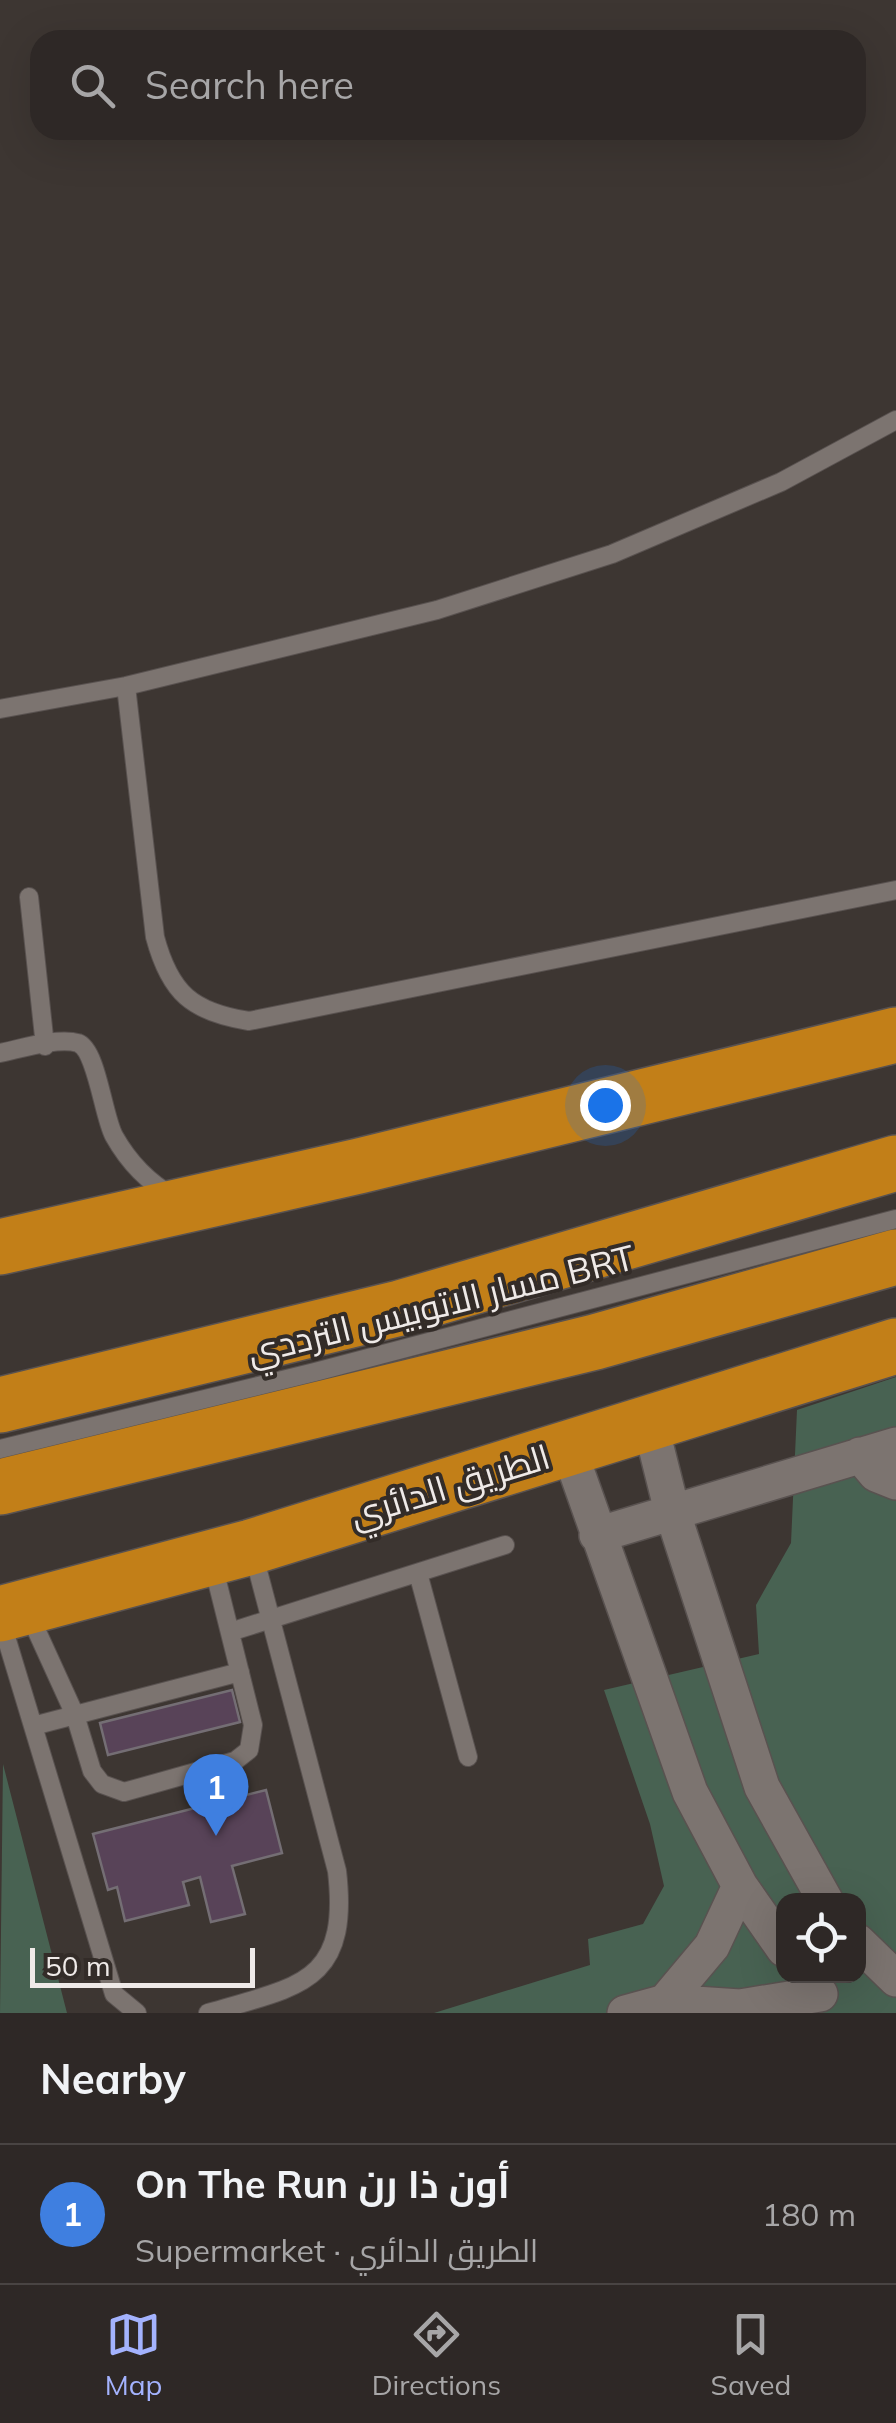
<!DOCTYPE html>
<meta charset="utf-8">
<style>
:root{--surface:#2e2826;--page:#36302e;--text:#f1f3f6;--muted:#a7a6a7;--line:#494443;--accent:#a3b2fd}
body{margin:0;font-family:Mulish,Cairo,sans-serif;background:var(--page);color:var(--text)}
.controls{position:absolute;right:30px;bottom:30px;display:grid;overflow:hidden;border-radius:20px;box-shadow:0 10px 40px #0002}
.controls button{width:90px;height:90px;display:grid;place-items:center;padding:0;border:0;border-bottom:2px solid var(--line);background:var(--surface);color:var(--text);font:50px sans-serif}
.scale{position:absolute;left:30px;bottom:25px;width:225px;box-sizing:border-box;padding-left:10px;border:5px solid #efeae8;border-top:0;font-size:28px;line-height:35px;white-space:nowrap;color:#efeae8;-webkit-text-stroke:8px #332c28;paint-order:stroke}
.you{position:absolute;left:605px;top:1105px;width:35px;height:35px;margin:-25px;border:8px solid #fff;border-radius:50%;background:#1a73e8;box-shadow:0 0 0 15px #1a73e833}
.badge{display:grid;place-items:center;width:65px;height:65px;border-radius:50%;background:var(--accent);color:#fff;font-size:32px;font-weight:700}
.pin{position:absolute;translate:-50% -82px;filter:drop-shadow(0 2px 5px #0008)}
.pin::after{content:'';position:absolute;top:52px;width:35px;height:30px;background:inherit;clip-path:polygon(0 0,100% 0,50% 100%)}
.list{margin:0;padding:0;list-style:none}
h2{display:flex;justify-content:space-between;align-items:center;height:130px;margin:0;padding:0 40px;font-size:42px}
h2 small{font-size:32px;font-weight:400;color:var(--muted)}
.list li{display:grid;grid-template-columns:65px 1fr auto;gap:30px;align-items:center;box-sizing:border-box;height:140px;padding:0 40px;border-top:2px solid var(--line)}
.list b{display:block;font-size:38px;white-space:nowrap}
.list p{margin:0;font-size:32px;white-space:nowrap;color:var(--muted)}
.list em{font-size:32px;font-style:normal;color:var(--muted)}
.icon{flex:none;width:55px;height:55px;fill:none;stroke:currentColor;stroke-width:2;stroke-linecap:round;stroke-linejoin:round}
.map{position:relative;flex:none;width:896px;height:2013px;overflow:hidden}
.search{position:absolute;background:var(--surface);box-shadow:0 10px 40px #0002;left:30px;right:30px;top:30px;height:110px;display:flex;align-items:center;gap:25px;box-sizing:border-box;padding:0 35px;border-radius:30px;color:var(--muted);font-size:38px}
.sheet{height:270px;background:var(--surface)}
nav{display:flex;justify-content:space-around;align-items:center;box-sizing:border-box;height:140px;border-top:2px solid var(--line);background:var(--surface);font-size:28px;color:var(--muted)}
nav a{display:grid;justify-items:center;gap:5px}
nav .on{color:var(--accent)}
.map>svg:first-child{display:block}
</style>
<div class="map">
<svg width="896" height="2013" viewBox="0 0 896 2013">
<rect width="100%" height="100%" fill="#3d3632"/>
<path fill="#486252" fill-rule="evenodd" d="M896 1377V2013H434L590 1965 588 1939 643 1924 664 1886 650 1824 604 1690 759 1654 756 1605 791 1543 797 1410ZM784 1900H858V1976H784Z
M3 1764 67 2013H0Z"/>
<path fill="#584358" stroke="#746e74" stroke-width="2.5" d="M232 1690 240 1722 108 1755 100 1723Z
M266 1790 282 1853 232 1866 245 1914 211 1922 200 1877 183 1882 189 1905 125 1921 117 1887 108 1890 93 1834Z"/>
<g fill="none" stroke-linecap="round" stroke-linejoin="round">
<g stroke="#595250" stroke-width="20">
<path id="lane" d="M126 686 155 937C170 993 192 1012 249 1021L896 890
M0 709 126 686 437 610 612 554 781 482 896 420
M29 897 45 1046
M0 1053C20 1049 58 1037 78 1043 97 1050 103 1116 114 1136 128 1161 149 1183 174 1197
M0 1449 315 1372 896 1219
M418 1573 468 1757
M29 1614 75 1715 92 1771 102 1784 124 1792 235 1761 249 1750 253 1725 212 1561
M0 1617 114 1994 137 2013
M230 1632 505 1545
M33 1726 240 1672
M208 2013C299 1986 350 1984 337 1871L253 1552"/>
</g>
<g stroke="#595250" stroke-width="38">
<path id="street" d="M650 1423 672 1511 762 1787 825 1900
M569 1450 690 1792 740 1886 784 1949
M860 1455 876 1474 896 1482
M597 1535 896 1445
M858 1942 896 1979
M665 2002 712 1946 740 1886
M625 2013 665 2002 740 2007 820 1994"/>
</g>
<g stroke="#595250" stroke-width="58">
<path id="highway" d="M0 1247 359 1166 896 1035
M0 1405 400 1308 896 1163
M0 1487 595 1342 896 1257
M0 1614 251 1547 896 1346"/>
</g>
<use href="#lane" stroke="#7c7470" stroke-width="18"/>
<use href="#street" stroke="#7c7470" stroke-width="35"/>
<use href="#highway" stroke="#c27f18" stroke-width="55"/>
</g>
<g text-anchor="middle" stroke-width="8" stroke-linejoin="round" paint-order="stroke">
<g font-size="35" fill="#efeae8" stroke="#332c28">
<text transform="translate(441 1305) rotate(-14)" y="12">مسار الاتوبيس الترددي BRT</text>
<text transform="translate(450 1486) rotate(-17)" y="12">الطريق الدائري</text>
</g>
</g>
</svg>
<div class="controls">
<button><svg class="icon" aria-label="locate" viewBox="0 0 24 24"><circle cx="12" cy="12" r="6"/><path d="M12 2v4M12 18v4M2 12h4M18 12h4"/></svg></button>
</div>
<div class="scale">50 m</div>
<div class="you"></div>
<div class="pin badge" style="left:216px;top:1836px;background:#3f7fe0">1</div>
<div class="search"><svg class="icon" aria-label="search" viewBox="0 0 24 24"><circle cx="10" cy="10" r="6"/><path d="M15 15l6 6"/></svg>Search here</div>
</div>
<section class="sheet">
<h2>Nearby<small></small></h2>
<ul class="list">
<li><span class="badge" style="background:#3f7fe0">1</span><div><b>On The Run أون ذا رن</b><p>Supermarket · الطريق الدائري</p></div><em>180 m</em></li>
</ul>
</section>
<nav>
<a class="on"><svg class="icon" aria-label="map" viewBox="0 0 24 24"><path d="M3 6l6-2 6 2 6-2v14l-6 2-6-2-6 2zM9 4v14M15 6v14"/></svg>Map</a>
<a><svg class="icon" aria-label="directions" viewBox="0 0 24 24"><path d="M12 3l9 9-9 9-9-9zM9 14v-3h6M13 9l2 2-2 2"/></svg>Directions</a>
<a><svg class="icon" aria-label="saved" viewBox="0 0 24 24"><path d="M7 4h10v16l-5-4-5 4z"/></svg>Saved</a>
</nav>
